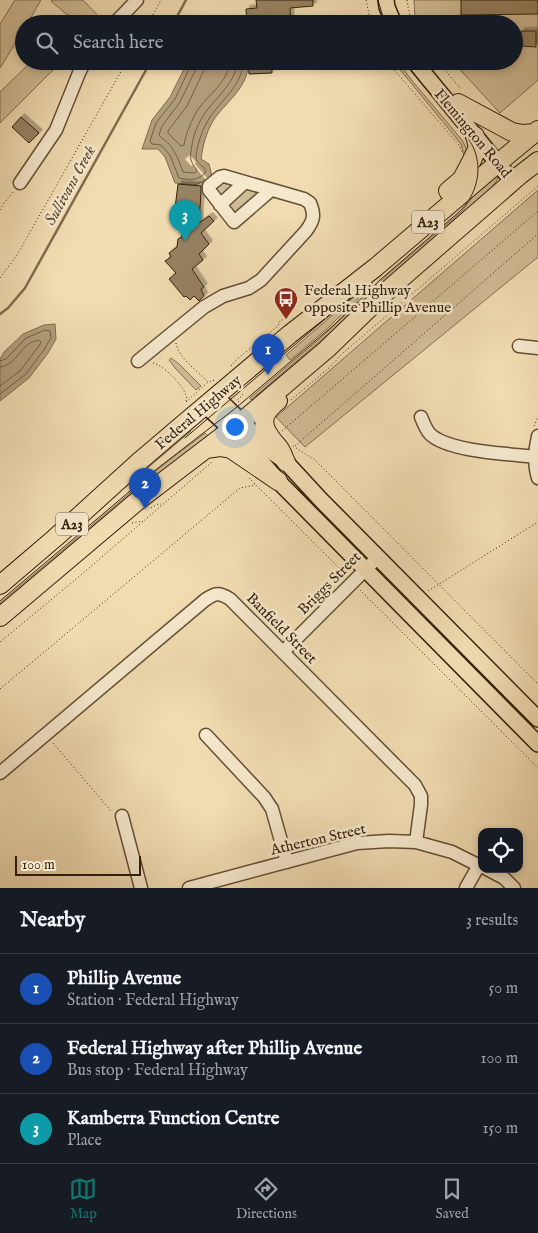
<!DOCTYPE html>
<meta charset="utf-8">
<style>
:root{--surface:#171b24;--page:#242831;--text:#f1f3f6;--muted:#9ea1a6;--line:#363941;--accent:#0f766e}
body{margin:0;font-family:"IM FELL English",serif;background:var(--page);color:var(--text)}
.controls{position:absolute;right:15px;bottom:15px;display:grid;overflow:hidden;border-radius:10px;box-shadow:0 2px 8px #0003}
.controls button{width:45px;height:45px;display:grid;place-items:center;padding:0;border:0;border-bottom:1px solid var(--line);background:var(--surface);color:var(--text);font:25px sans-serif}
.scale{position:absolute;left:15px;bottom:12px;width:126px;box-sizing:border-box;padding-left:5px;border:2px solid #35210b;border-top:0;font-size:14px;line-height:18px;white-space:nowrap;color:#35210b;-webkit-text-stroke:4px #f6e8cd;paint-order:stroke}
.you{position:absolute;left:234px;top:426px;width:18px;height:18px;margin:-12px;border:4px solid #fff;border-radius:50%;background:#1a73e8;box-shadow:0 0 0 8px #1a73e833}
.badge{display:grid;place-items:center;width:32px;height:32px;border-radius:50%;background:var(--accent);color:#fff;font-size:16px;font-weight:700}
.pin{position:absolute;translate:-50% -41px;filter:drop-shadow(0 1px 2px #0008)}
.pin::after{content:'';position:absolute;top:26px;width:18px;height:15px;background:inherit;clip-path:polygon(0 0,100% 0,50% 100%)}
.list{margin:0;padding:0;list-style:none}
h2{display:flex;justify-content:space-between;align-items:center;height:65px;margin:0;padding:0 20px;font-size:21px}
h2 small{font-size:16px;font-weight:400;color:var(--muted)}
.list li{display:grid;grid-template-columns:32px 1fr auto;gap:15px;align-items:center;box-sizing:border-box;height:70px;padding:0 20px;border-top:1px solid var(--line)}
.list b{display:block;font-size:19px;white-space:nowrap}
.list p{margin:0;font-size:16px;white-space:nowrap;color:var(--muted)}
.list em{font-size:16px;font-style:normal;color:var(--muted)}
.icon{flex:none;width:28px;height:28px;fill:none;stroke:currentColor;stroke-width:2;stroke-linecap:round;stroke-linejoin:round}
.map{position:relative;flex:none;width:538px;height:888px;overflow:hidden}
.search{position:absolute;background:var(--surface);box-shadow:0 2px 8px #0003;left:15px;right:15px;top:15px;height:55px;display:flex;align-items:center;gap:12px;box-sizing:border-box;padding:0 18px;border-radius:28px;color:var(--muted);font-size:19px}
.sheet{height:275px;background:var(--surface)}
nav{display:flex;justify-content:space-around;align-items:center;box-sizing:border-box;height:70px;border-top:1px solid var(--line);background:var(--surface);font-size:14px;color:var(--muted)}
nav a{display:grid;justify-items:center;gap:2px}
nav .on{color:var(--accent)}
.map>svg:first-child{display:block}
</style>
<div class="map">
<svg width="538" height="888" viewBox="0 0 538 888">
<defs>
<filter id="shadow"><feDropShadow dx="3.5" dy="-3.5" stdDeviation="0" flood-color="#0004"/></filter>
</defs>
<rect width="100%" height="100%" fill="#f1dcb2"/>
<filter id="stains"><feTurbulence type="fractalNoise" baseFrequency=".004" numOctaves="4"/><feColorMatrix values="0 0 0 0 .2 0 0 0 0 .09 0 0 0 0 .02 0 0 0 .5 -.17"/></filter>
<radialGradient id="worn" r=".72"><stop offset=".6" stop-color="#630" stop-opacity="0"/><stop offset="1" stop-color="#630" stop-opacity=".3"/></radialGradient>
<path fill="#d1bc96" stroke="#836e50" d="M15 0H41L27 24H24V29L0 68V24Z
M52 0H83L103 21 100 24H70L76 18 66 14 51 1Z
M414 0H538V80L500 113 452 61H514V24H419L415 18Z
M32 61H62L0 123V92Z
M393 61H397L414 83 462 140 467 150 465 159 461 144Z
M497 169 499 174 496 182 486 193 447 226 330 333 251 400 250 398 324 335 387 275 462 211 471 199 475 192Z
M218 182H237L220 197 214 192Z
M248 189 264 193 241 212 234 213 229 208V203L241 191Z
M538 190V257L305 447 276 417Z
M371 282 373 284 329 327 290 360 286 355Z
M171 358 179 364 201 386 196 390 176 369 169 360Z
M189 429 191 431 177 443 0 593Z
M205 433 208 436 0 609V603L163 465Z"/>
<path fill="#b19c79" stroke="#7f6b4d" d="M188 61H248C250 87 225 102 213 121 206 133 203 145 201 159L209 164 212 176 196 185 175 183 165 157 158 149H142L152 120 170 97Z
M55 324 56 339 48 353 29 378 0 401V359L4 352 23 334 44 325Z"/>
<path fill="#f1dcb2" d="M190 155 196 162 195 164 208 179 206 180 193 165 191 166 185 159Z"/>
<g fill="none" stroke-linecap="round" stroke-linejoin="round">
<path stroke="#735e42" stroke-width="1" d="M192 61 191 65 175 99 156 123 150 141 152 144 161 145 170 155 179 178C190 180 198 181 206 172 204 165 196 164 196 157 197 143 203 128 210 117 222 99 243 85 243 61
M198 61 197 67 180 102 162 126 159 135C161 138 165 140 168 143 176 152 179 161 183 172L193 173 196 172 197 170C189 160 190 158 192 145 193 135 199 122 205 113 216 97 237 82 237 61
M206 61 204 70 187 106 168 131V133L181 146 184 145C186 133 191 122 197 111 207 95 230 82 229 61
M0 361 6 359 26 338 45 330 50 331 51 338 43 351 26 374 0 394
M0 367C14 366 19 350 30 343 32 342 35 341 38 340L40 341 41 343 38 347 21 370 0 386"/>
<path stroke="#7f6b4d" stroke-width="2.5" d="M173 24 186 0
M0 314 8 308 25 288 151 61"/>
</g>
<path fill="#978262" stroke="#35210b" filter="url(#shadow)" d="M256 0H313V6L290 8 291 24H247L246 9 257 8Z
M461 0H538V14L461 15Z
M521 31H536V47L521 46Z
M248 61H272V73L249 74Z
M21 117 39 133 29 143 12 127Z
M178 184 201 186V192L199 223 209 216 214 221 201 233 209 244 199 254 203 260 192 269 204 287 201 289 204 296 199 301 194 296 190 300 186 296 184 297 169 279 176 273 165 261 171 257 169 253 177 247 178 239 182 237 183 209 175 208Z"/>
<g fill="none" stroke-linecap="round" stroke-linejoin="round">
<g stroke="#645035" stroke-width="15">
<path id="minor" d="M114 24 137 0
M20 183 56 130 79 73 85 61
M220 205 245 182
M519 346 538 348
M138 361 204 307 223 296 249 288 261 280 306 231C314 220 315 215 310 203L304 199 224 176 220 177 209 186V190L234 222 271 190
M421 417C423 422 426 430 430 434 448 452 512 454 538 457
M538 436C535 449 534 465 538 478
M283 652 378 557
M206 735 264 797 272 809 287 862
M0 773 205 600C215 593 219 592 230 599L415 785 421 796V805L416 842
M122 816 141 888
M487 869 504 878 514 888
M189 888 357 843 389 841 416 842 452 852 482 867
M466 888 479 865"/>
</g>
<g stroke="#35210b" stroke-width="18">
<path id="major" d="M386 0 387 7 394 24
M414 61 513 182
M216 397 275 454 286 462 321 500 538 719
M206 406 240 437 278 481 538 744"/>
</g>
<g stroke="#35210b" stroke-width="20">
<path id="highway" d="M458 103 512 132 523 134 535 133
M448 191 462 179 472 160 478 147 475 136
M278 401C264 412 259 422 271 438 274 443 279 446 281 451 283 454 284 459 286 462
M206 449 220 447 231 449 278 481
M0 585 55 538 141 460 182 425 290 334 376 267 498 163 538 130
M0 617 135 503 241 422 327 349 389 289 520 175 538 161"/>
</g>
<path stroke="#35210b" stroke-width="1" stroke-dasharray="1 2.5" stroke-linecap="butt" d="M366 0 371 24
M407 0 408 7 412 24
M148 24 161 0
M389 61 395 71 459 145 462 152
M437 61 462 90
M0 210 4 203 14 191
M0 278 17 255 127 61
M176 343C178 357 198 372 208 382
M153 363C163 365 182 384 185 393 187 397 187 397 186 401
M231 366 236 360 279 325 278 323 286 317 288 319
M291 400 330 367 342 354 538 186
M186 402 208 382 215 380
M239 402 237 400 243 395 241 393
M534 426 538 417
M282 431 538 211
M293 446 315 460 538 684
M295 446 538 234
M249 478 345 574
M151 508 158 504H161
M132 523 143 521
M360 590 538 768
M428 591 538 522
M0 642 81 575 212 462
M0 689 240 488 256 485
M53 743 112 812"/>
<use href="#minor" stroke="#f6e8cd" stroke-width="12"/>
<use href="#major" stroke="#f1dcb2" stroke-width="15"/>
<use href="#highway" stroke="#f1dcb2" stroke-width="18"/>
<path stroke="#35210b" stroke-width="1" d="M378 0 385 24
M185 438 364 286
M0 601 149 475 237 407 303 351 334 325 381 279 459 212C476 196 483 171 474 149 469 137 459 127 451 118 435 99 418 81 405 61"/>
</g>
<defs>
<g id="bus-pin" transform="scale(1.25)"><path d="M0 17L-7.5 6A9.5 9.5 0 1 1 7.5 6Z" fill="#8f2418" stroke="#f6e8cd"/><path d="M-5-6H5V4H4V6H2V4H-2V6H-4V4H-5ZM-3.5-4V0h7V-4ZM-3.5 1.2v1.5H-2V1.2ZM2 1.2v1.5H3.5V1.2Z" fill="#fff"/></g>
</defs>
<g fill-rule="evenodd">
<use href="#bus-pin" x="286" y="299"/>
</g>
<g text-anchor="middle" stroke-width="5" stroke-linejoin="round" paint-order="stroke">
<g fill="#f6e8cd" stroke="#6f5d45" stroke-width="1">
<rect x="412" y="210.5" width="32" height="23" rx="4"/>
<rect x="56" y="512.5" width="32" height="23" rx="4"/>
</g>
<g font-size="14" font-weight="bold" fill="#35210b">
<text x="428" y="227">A23</text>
<text x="72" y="529">A23</text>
</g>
<g font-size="15" fill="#35210b" stroke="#f6e8cd">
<text transform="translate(473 133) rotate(50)" y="5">Flemington Road</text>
<text transform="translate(198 412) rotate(-40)" y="5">Federal Highway</text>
<text transform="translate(329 583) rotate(-45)" y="5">Briggs Street</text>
<text transform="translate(282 628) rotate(45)" y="5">Banfield Street</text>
<text transform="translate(318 839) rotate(-13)" y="5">Atherton Street</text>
</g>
<g font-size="15" fill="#35210b" stroke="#f6e8cd" text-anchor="start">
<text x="304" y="295">Federal Highway<tspan x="304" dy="17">opposite Phillip Avenue</tspan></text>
</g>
<g font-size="16" font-style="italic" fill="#604c32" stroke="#f6e8cd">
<text transform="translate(69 185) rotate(-61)" y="6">Sullivans Creek</text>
</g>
</g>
<rect width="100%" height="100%" filter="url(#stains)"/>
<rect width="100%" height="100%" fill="url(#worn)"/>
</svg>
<div class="controls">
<button><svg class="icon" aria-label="locate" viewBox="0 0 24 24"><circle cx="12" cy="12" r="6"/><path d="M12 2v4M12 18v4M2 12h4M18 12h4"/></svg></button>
</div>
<div class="scale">100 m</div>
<div class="you"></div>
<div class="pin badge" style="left:268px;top:375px;background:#1a4fb4">1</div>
<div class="pin badge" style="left:145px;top:509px;background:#1a4fb4">2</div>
<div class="pin badge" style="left:185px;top:241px;background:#0f9aa8">3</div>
<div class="search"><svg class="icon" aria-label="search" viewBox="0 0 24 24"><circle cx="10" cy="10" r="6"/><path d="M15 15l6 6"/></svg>Search here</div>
</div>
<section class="sheet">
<h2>Nearby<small>3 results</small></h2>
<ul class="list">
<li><span class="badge" style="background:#1a4fb4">1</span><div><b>Phillip Avenue</b><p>Station · Federal Highway</p></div><em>50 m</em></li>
<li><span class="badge" style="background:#1a4fb4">2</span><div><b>Federal Highway after Phillip Avenue</b><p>Bus stop · Federal Highway</p></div><em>100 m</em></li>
<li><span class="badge" style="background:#0f9aa8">3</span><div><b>Kamberra Function Centre</b><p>Place</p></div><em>150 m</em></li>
</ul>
</section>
<nav>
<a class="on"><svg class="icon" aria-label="map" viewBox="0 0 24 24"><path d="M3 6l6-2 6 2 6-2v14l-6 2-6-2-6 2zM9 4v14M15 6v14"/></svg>Map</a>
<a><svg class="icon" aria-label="directions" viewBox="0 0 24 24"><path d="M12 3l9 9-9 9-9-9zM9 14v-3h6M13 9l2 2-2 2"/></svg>Directions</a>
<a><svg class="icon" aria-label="saved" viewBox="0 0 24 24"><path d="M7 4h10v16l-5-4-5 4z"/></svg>Saved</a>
</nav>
